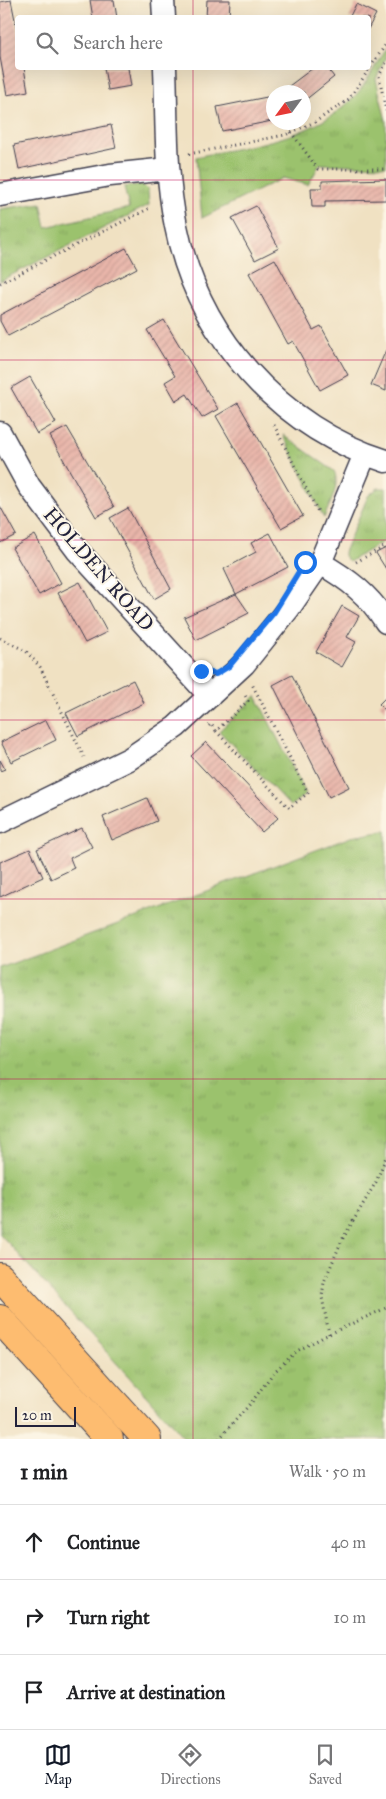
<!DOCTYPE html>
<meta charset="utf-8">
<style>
:root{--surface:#fff;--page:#f6f6f6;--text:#202124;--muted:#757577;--line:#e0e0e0;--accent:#111827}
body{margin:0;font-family:"IM FELL Great Primer",serif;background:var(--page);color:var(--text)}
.compass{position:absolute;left:266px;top:85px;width:45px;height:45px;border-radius:50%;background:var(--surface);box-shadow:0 5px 20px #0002;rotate:237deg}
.scale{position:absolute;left:15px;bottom:12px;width:61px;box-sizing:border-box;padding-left:5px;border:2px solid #22223b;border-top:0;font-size:14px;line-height:18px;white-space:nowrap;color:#22223b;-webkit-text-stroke:4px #fcf5e5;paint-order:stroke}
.stop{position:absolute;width:15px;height:15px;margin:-11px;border:4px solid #1a73e8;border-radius:50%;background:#fff}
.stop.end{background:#1a73e8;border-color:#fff;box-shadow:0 1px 5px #0008}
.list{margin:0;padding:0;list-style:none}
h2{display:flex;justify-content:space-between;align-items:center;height:65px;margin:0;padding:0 20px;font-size:21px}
h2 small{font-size:16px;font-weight:400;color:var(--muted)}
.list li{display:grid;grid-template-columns:32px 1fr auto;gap:15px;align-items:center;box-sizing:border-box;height:75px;padding:0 20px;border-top:1px solid var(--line)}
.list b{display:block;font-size:19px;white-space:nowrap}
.list em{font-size:16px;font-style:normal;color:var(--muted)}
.icon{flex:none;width:28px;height:28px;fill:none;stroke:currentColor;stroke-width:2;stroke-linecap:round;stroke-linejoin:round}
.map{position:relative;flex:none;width:386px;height:1439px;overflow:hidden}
.search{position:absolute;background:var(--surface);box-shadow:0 5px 20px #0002;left:15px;right:15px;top:15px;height:55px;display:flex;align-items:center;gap:12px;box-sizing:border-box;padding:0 18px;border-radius:5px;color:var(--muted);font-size:19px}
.sheet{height:290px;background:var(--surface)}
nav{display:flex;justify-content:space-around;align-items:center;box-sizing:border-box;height:70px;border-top:1px solid var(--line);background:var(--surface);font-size:14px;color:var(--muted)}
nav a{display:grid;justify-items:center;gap:2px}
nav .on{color:var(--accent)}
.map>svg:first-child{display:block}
</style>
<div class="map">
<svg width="386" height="1439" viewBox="0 0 386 1439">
<defs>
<pattern id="grass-tufts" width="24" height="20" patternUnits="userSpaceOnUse" patternTransform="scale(1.25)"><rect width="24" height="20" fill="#9bc26d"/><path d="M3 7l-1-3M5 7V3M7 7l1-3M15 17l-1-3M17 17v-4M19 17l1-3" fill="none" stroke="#85a65f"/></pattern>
<pattern id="building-hatch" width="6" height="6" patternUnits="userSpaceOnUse" patternTransform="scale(1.25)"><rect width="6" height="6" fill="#e9b6aa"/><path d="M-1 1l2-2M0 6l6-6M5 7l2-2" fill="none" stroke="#c89c93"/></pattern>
</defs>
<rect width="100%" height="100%" fill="#fcf5e5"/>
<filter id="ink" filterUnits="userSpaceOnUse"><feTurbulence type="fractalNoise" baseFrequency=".02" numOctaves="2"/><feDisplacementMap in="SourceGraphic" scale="10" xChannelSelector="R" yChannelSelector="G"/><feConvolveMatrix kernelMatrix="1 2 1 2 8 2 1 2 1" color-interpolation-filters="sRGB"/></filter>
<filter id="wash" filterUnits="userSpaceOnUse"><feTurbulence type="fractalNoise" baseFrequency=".0096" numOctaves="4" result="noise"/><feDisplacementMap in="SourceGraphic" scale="20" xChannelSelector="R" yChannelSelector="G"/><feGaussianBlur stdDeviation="1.12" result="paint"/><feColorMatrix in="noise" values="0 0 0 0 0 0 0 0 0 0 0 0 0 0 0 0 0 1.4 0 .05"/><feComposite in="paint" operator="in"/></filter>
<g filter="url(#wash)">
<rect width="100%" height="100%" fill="#f0e1c2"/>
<path fill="url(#grass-tufts)" stroke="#5e7254" d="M386 48 385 59 376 79 386 121V166L320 164 308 185 283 178 202 218 196 157C248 145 308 140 349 102 365 88 375 65 386 48Z
M142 184 148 190 149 205 0 281V209L41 203 46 227 129 208 124 187Z
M283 435 334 471C341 485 329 505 324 518Z
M378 488H386V540L349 562 344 556V552L368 496Z
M256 696 306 794 290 806 219 731Z
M386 831V1439H185L0 1234V968L351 837Z"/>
<path fill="#9bc26d" stroke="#5e7254" d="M386 893V934L378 895Z"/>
<g id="blocks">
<path fill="url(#building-hatch)" d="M11 0 18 35V68H24L28 91 7 95 0 57V2Z
M90 0H114L117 18H93Z
M207 0H230L229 18H206Z
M356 4 376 14 368 29V18H349Z
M104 68H128L131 86 108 90Z
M313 68H327L334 77 304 101V92H281Z
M267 97 272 121 222 131 217 107Z
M111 125 116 148 19 169 14 145Z
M386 179V200L325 201V207H312L311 188H322V181Z
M256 206 279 248 255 260 232 218Z
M126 248 137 268 8 336 0 321V315Z
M275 259 313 330 321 326 348 375 320 390 293 341 288 344 249 273Z
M164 320 218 409 202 418 187 394 176 401 165 382 175 376 147 330Z
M386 350V391L371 385Z
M30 377 56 423 37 434 11 388Z
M238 403 303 516 281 528 216 416Z
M67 427 114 507 96 517 50 436Z
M0 506 16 535 0 543Z
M128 508 171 589 154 599 110 518Z
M270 533 288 567 236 594 224 569 256 552 251 543Z
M35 535 61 583 39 595 12 548Z
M386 548V569L376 553Z
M80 582 107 632 85 643 58 593Z
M236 594 249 613 196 640 184 617Z
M342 606 359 616 347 637 356 642 342 667 316 652Z
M292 675 349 787 329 797 273 685Z
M133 680 144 703 78 736 66 713Z
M386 697V711L379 704Z
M46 720 56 740 11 762 1 742Z
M206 742 278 818 262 832 191 756Z
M0 760 5 769 0 771Z
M147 798 157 821 112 840 103 817Z
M82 828 92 847 70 858 74 868 51 879 37 849Z
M30 849 43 877 0 897V862Z"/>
</g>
</g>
<g filter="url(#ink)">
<use href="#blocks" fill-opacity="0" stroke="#413f4f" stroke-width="1"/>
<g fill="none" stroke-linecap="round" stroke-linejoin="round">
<g stroke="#413f4f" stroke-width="25">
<path id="minor" d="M163 0 164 18
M165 68C167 120 165 174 176 226 198 336 279 427 386 461
M0 195 110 175 168 169
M0 433 29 486 77 550 210 696
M320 563C348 579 369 595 386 622
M0 822 129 759 176 727 244 664 289 608 320 563 365 454"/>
</g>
<g stroke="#413f4f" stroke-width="30">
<path id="major" d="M0 1277 147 1439
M0 1319 109 1439"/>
</g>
<path stroke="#413f4f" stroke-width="3" stroke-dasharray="1 4" stroke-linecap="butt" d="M386 63 379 76 386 111
M291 132 318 169H386
M189 154 285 135 315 122 349 99 386 44
M0 283 152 207
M274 425 318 512
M356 562 386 546
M0 638 26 651 40 667 84 757
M209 726 211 724 216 731 248 701 244 693
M216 731 289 808 308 793 252 684
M329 1334 322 1297 324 1282 342 1240 376 1182 386 1157
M219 1439 251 1403 274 1372 297 1351 325 1336 386 1308"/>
<use href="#minor" stroke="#fff" stroke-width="22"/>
<use href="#major" stroke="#fdbc70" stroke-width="28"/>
</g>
</g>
<g fill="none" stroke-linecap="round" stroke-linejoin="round" filter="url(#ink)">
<path stroke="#1a73e8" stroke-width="6" d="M201 671 216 674 229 666 274 612 305 562"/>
</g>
<path fill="none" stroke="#c2185b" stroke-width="1" stroke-opacity="0.55" d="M193 0V18M193 68V1439M0 180H386M0 360H386M0 540H386M0 720H386M0 899H386M0 1079H386M0 1259H386"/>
<g text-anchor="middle" stroke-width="4" stroke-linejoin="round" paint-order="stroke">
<g font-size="20" fill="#22223b" stroke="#fcf5e5">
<text transform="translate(99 569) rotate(49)" y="7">HOLDEN ROAD</text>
</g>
</g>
</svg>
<svg class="compass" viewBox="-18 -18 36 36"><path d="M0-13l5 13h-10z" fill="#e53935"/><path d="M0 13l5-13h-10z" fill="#757577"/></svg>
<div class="scale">20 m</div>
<div class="stop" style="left:305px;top:562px"></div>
<div class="stop end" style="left:201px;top:671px"></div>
<div class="search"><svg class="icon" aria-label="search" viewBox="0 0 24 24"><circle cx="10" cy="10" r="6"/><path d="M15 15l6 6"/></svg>Search here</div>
</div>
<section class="sheet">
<h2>1 min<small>Walk · 50 m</small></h2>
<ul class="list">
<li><svg class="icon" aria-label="ahead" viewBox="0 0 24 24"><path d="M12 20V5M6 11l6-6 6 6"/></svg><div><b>Continue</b></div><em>40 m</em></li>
<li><svg class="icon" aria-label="right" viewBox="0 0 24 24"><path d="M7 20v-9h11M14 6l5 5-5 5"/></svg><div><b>Turn right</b></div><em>10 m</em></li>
<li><svg class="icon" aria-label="arrive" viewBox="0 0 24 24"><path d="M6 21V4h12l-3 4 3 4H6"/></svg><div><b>Arrive at destination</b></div></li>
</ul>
</section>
<nav>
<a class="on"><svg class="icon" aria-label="map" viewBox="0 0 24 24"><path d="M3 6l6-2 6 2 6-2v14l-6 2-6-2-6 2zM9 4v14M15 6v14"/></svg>Map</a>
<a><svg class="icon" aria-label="directions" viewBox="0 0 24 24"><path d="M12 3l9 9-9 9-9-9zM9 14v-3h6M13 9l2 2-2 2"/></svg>Directions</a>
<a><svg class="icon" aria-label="saved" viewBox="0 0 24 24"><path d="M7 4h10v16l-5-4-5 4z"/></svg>Saved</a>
</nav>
